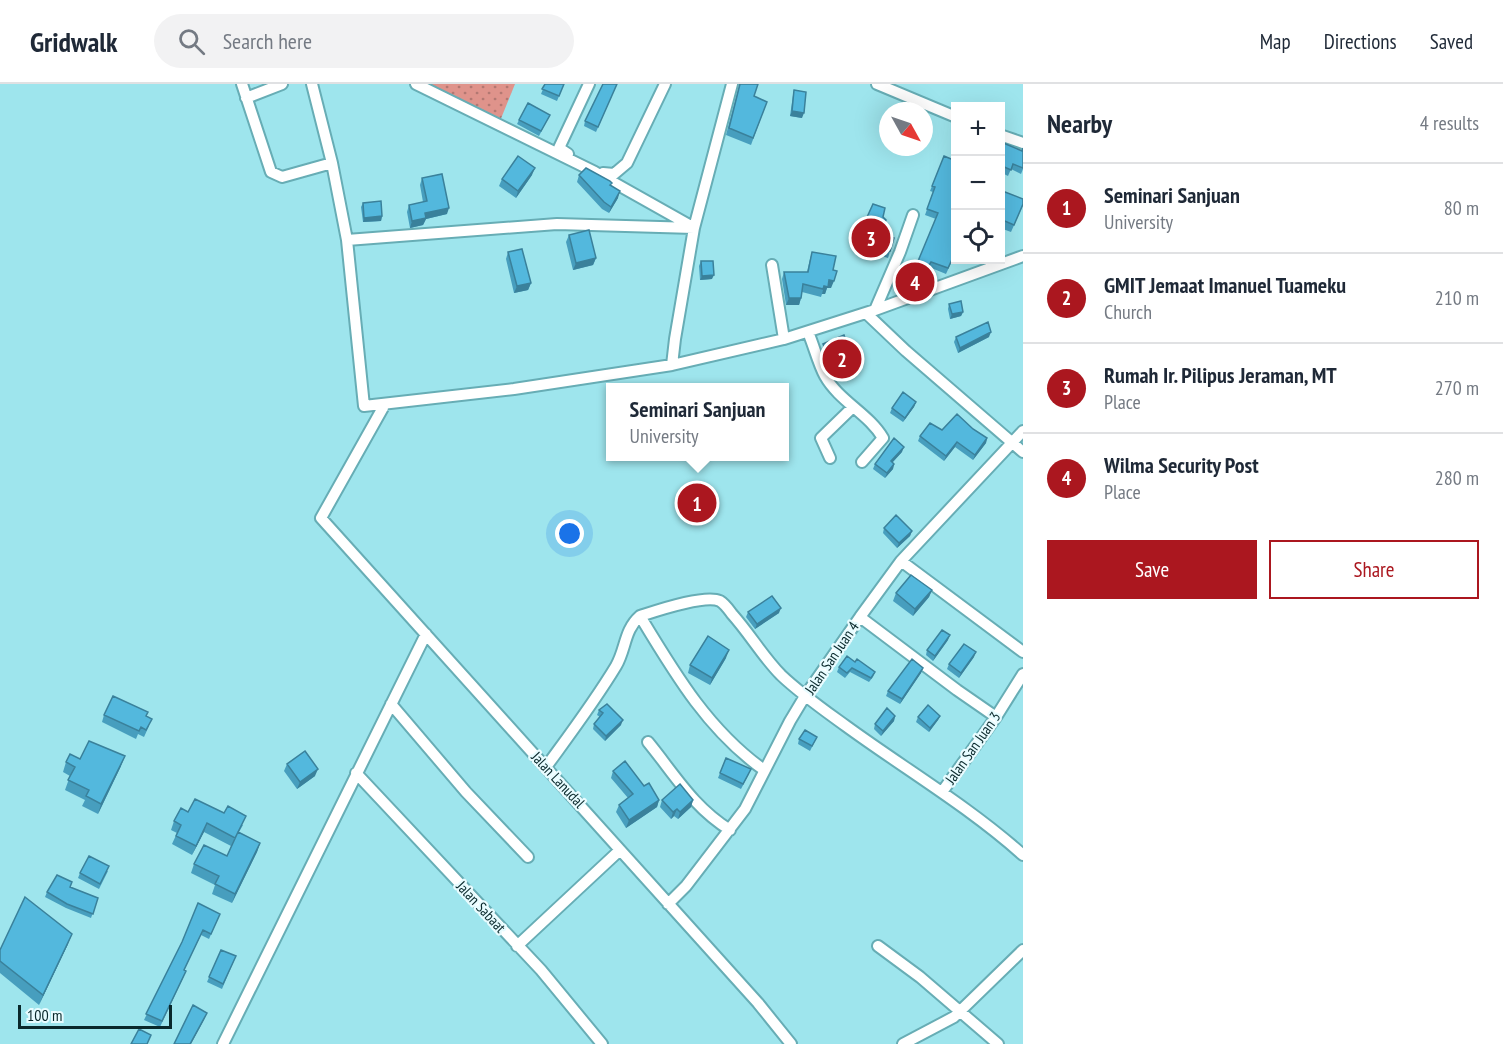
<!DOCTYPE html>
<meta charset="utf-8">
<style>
:root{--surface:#fff;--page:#f2f2f3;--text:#1f2937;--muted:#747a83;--line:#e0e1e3;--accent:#ab171f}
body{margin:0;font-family:"PT Sans Narrow",sans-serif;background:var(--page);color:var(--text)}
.controls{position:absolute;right:18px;top:18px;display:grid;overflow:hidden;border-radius:0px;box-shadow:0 6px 24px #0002}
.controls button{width:54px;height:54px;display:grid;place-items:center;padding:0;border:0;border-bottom:2px solid var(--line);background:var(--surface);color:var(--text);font:30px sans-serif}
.compass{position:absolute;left:879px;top:18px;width:54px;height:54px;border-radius:50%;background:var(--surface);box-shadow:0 6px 24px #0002;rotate:130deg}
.scale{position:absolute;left:18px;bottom:15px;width:154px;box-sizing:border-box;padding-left:6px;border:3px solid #09282b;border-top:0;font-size:16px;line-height:21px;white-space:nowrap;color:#09282b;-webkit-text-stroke:4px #e8fcff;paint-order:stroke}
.you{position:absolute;left:570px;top:450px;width:21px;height:21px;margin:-15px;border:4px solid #fff;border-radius:50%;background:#1a73e8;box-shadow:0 0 0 9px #1a73e833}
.badge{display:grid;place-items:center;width:39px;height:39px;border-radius:50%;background:var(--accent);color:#fff;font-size:20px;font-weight:700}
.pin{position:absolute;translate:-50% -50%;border:3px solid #fff;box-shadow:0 2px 6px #0006}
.popup{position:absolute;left:606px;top:299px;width:183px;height:78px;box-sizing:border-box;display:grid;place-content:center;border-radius:0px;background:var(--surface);filter:drop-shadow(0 2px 4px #0005);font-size:20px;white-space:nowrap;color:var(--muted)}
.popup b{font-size:22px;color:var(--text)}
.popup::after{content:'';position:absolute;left:50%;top:100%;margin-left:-12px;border:12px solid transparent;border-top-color:var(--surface)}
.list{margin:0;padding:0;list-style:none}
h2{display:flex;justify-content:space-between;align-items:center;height:78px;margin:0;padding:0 24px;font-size:26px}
h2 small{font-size:20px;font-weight:400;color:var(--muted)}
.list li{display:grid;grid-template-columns:39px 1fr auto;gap:18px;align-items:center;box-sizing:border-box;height:90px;padding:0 24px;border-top:2px solid var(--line)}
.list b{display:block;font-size:22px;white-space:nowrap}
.list p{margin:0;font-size:20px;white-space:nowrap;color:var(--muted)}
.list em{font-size:20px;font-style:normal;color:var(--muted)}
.actions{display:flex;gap:12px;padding:18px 24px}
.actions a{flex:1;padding:14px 0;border:2px solid var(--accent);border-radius:0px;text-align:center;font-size:21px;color:var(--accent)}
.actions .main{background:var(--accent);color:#fff}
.icon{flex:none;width:33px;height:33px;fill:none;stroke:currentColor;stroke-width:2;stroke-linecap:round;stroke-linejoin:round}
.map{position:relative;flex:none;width:1023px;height:960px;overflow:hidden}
header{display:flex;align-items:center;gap:36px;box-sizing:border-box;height:84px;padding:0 30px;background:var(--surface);border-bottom:2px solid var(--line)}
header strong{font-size:28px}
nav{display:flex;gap:33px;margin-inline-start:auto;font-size:21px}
.search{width:420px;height:54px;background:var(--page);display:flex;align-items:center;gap:15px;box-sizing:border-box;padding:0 21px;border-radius:33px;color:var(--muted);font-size:22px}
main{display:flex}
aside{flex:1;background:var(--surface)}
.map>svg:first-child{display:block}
</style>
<header>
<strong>Gridwalk</strong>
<div class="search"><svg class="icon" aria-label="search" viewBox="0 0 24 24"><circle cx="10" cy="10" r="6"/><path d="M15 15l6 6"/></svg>Search here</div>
<nav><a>Map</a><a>Directions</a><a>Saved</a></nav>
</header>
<main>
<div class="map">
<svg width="1023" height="960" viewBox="0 0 1023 960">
<defs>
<pattern id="grass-dots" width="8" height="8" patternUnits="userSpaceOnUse" patternTransform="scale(1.5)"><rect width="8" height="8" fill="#df938b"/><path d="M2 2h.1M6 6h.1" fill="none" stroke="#b37872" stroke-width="1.8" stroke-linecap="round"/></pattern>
</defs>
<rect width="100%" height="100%" fill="#9ee5ed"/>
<path fill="url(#grass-dots)" d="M430 0H515L500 37Z"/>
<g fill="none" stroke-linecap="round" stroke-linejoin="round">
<g stroke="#67adb5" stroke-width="14">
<path id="minor" d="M242 0 271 88 282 93 332 79
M312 0 332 79 347 156 364 322 514 305 672 281 784 255 772 181
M416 0 595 88 691 142
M877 0 956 33
M246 14 282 0
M1000 51 1023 59
M568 70 559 64 589 0
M603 89 614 90 627 79 665 0
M347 156 557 140 694 144
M875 226 900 168 913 131
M866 229 906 267 1023 368
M808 248C814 262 818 279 825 292 839 317 869 330 883 354L862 378
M784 255 875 226 1023 172
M672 281 675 255 694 144 732 0
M385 320 321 434 758 919 791 960
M830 374 821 354 853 323
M901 477 1023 568
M640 532C675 590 708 646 764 686
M860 533 957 606 996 633
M391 620 466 708 528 773
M648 658C675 691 693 723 730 746
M546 683C570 650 595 617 616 582 626 565 624 546 640 532 656 527 705 510 720 517 725 520 729 526 732 530 750 550 763 573 781 591 801 610 824 626 846 642 905 685 968 722 1023 771
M356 689 541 886 602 960
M942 708 996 633 1023 590
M668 820 686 802 745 725 790 637 805 612 860 533 901 477 1023 347
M517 862 620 766
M878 862 920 893 998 960
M223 960 426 550
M903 960 954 933 1023 866"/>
</g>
<use href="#minor" stroke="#fff" stroke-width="10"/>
</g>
<path fill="#479ebe" d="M545 0H564L557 17 541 10Z
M617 0 596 48 584 42 585 37Z
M739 0H758L754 12 767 18 751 61 726 51 739 2Z
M794 6 802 34 790 32 793 11Z
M550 31 539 52 517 40 519 36Z
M1000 54 1001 58 1022 67 1023 64V85L1021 90 1011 85 1008 92 1000 88Z
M944 72 956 168 946 190 929 183 917 203 909 200 936 135 925 131 933 108 930 107Z
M532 91 516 114 499 102 502 95Z
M579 91 611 102 618 114 609 129 602 125 577 98Z
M422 94 447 130 426 135 423 141 410 144 407 128 409 121 423 118 420 101Z
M1000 117 1023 121 1011 148 1000 144Z
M363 119 382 132 381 137 363 138 361 123Z
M883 133 881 150 894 154 888 174 879 171 878 174 870 172 871 169 859 165 864 151 860 150 863 142Z
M569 151 596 174 593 181 573 186 566 158Z
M508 168 531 199 528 206 514 209 506 175Z
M812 168 833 186 831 204H827L825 210H822L821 213 802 208 801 214 799 221H786L782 195 784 188H807L810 175Z
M701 177 712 195 700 196 699 182Z
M949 220 963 228 961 232 950 235 948 225Z
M956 253H989L958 269 954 258Z
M823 260 850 268 860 281 834 292 828 280 829 278 823 263Z
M916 318 914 323 903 338 890 329 892 324Z
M973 345 987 354 986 359 973 376 955 363 944 377 918 357 920 352 942 346Z
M902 368 892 379 894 380 893 385 885 394 873 385 875 380Z
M884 444 912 447 910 452 897 464 883 449Z
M932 506 929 513 913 532 893 517 896 509Z
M748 528 779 529 755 545 746 533Z
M948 556 933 577 926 571 927 566Z
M974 573 959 594 947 585 949 580Z
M726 574 710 601 688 589 690 581Z
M855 578 875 588 873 593 869 598 850 588 845 594 837 588 839 583Z
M923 584 921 589 900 620 886 612 888 607Z
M599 626 621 641 605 657 593 645 594 640 600 633 597 631Z
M104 631 146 632 149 642 144 653 138 650 136 655 102 638Z
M895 632 894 637 881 652 874 645 875 640Z
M940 632 938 636 929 648 916 638 918 633Z
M799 655 815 657 810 667 798 660Z
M726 674 749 690 741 705 718 694Z
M80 675 121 682 98 730 82 722 85 716 65 706 70 692 63 688 66 678Z
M287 680 315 692 297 705 284 687Z
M613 687 644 702 659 716 657 723 626 744 616 728 619 721 628 714 611 694Z
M662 716H693L691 723 678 735 674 732 671 735 660 723Z
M188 728 243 741 239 748 260 759 257 768 232 819 212 810 215 801 191 789 194 780 227 772 231 762 204 748 192 771 172 760 177 749 171 746 174 737Z
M108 787 99 805 78 794 80 789Z
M70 804 98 814 91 834 66 824 45 813 47 808Z
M220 830 209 855 201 851 184 886V892L160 943 144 936 182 858Z
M68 860 39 921 0 889V866Z
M221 866 236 872 222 905 207 898Z"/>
<path fill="#3a819b" d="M792 27 804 29 802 34 790 32Z
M535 84 532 91 516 114 518 107Z
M620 107 618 114 609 129 611 123Z
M449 124 447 130 426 135 423 141 410 144 412 137 425 129Z
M382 132 381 137 363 138 364 134Z
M596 174 593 181 573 186 576 179Z
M931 178 929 183 917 203 919 197Z
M714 191 712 195 700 196 702 192Z
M829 196 834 197 831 204H827L825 210H822L824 202Z
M531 199 528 206 514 209 517 202Z
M789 214H801L799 221H786Z
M963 228 961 232 950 235 952 230Z
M991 248 989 253 958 269 960 264Z
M861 279 860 281 834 292 835 290Z
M916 318 914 323 903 338 905 334Z
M987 354 986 359 973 376 975 371Z
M957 358 955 363 944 377 946 372Z
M904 363 902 368 889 382 891 377Z
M894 380 893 385 885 394 887 389Z
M912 447 910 452 897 464 899 459Z
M932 506 929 513 913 532 915 525Z
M781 524 779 529 755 545 757 540Z
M950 551 948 556 933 577 935 572Z
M729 566 726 574 710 601 712 594Z
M976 568 974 573 959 594 961 589Z
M923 584 921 589 900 620 902 615Z
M895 632 894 637 881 652 883 647Z
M940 632 938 636 929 648 930 644Z
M623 636 621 641 605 657 606 652Z
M125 672 121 682 98 730 101 720Z
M318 685 315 692 297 705 300 698Z
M659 716 657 723 626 744 629 736Z
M693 716 691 723 678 735 680 728Z
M677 725 674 732 671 735 673 728Z
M207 739 204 748 192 771 196 762Z
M260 759 257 768 232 819 235 810Z
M72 850 68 860 39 921 43 911Z
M207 929 204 936 191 960H190Z"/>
<path fill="#53b8dd" stroke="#3a819b" stroke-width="1.5" d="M545 0H564L559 12 542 5Z
M603 0H617L598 43 585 37Z
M740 0H758L754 12 767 18 753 54 729 44Z
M794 6 806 8 804 29 792 27Z
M528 19 550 31 541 47 519 36Z
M1000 54 1002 55 1001 58 1022 67 1023 64V84L1013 80 1011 86 1002 82 1003 79 1000 78Z
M518 72 535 84 518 107 502 95Z
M944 72 956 77V167L948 184 931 178 919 197 911 194 938 129 927 125 935 103 932 102Z
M586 84 610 97 612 99 610 101 620 107 611 123 604 118 579 91Z
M442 90 449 124 425 129 426 134 412 137 409 121 427 117 422 94Z
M1005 108 1023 115V120L1014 141 1000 135V117Z
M381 117 382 132 364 134 363 119Z
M873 120 885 124 883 133 886 136 881 150 894 154 890 167 882 164 881 167 873 164 874 162 862 158 866 143 863 142Z
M589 146 596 174 576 179 569 151Z
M522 165 531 199 517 202 508 168Z
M812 168 836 172 833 186 837 187 834 197 829 196 828 203 824 202 823 205 803 200 801 214H789L784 188H808Z
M701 177H713L714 191 702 192Z
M961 217 963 228 952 230 949 220Z
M988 238 991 248 960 264 956 253Z
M844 251 850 268 855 266 861 279 835 290 829 278 830 277 823 260Z
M903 308 916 318 905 334 892 324Z
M957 330 973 345 987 354 975 371 957 358 946 372 920 352 930 339 942 346Z
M894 354 904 363 891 377 894 380 887 389 875 380Z
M896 431 912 447 899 459 884 444Z
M911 491 932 506 915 525 896 509Z
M772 512 781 524 757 540 748 528Z
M942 546 950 551 935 572 927 566Z
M708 552 729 566 712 594 690 581Z
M964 560 976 568 961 589 949 580Z
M847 572 855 578 857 575 875 588 871 594 852 584 847 589 839 583Z
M912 575 923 584 902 615 888 607Z
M113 612 148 628 146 632 152 635 146 646 141 643 139 647 104 631Z
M607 620 623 636 606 652 594 640 603 629 599 626Z
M928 621 940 632 930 644 918 633Z
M887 624 895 632 883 647 875 640Z
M805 646 817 653 812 662 799 655Z
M89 657 125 672 101 720 86 712 89 706 68 696 75 683 66 678 70 670 80 675Z
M305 667 318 685 300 698 287 680Z
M726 674 751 685 743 700 720 689Z
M625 677 644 702 649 699 659 716 629 736 619 721 633 710 613 687Z
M680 700 693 716 680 728 677 725 673 728 662 716Z
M195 715 224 729 228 722 246 732 235 754 207 739 196 762 176 752 181 741 174 737 181 724 188 728Z
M238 748 260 759 235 810 215 800 219 792 194 780 204 761 227 772Z
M89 772 109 782 100 800 80 789Z
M57 791 72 798 70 803 98 814 93 830 67 820 47 808Z
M25 813 72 850 43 911 0 877V866Z
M198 819 220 830 211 850 203 846 184 886 186 887 162 937 146 930 182 858Z
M221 866 236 872 223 900 209 893Z
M193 921 207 929 190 960H174Z
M139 945 151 951 147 960H131Z"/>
<g text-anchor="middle" stroke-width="4.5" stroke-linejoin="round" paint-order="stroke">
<g font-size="15" fill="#09282b" stroke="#e8fcff">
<text transform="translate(832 574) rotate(-56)" y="5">Jalan San Juan 4</text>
<text transform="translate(973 664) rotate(-55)" y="5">Jalan San Juan 3</text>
<text transform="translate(558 696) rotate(47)" y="5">Jalan Lanudal</text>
<text transform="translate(481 823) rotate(47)" y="5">Jalan Sabaat</text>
</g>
</g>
</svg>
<div class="controls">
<button>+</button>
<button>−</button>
<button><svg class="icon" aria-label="locate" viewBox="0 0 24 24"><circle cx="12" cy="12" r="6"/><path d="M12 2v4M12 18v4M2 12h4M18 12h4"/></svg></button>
</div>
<svg class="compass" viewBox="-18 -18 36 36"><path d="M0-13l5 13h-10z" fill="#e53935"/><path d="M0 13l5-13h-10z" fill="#747a83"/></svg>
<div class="scale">100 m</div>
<div class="you"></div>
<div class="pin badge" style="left:697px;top:419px">1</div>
<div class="popup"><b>Seminari Sanjuan</b>University</div>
<div class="pin badge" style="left:842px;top:275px">2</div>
<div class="pin badge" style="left:871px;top:154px">3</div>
<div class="pin badge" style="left:915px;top:198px">4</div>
</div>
<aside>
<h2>Nearby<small>4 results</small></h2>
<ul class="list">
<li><span class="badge">1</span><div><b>Seminari Sanjuan</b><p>University</p></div><em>80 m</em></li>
<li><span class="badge">2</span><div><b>GMIT Jemaat Imanuel Tuameku</b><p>Church</p></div><em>210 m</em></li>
<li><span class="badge">3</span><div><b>Rumah Ir. Pilipus Jeraman, MT</b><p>Place</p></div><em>270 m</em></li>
<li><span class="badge">4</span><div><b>Wilma Security Post</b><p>Place</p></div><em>280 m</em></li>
</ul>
<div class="actions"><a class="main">Save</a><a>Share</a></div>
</aside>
</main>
